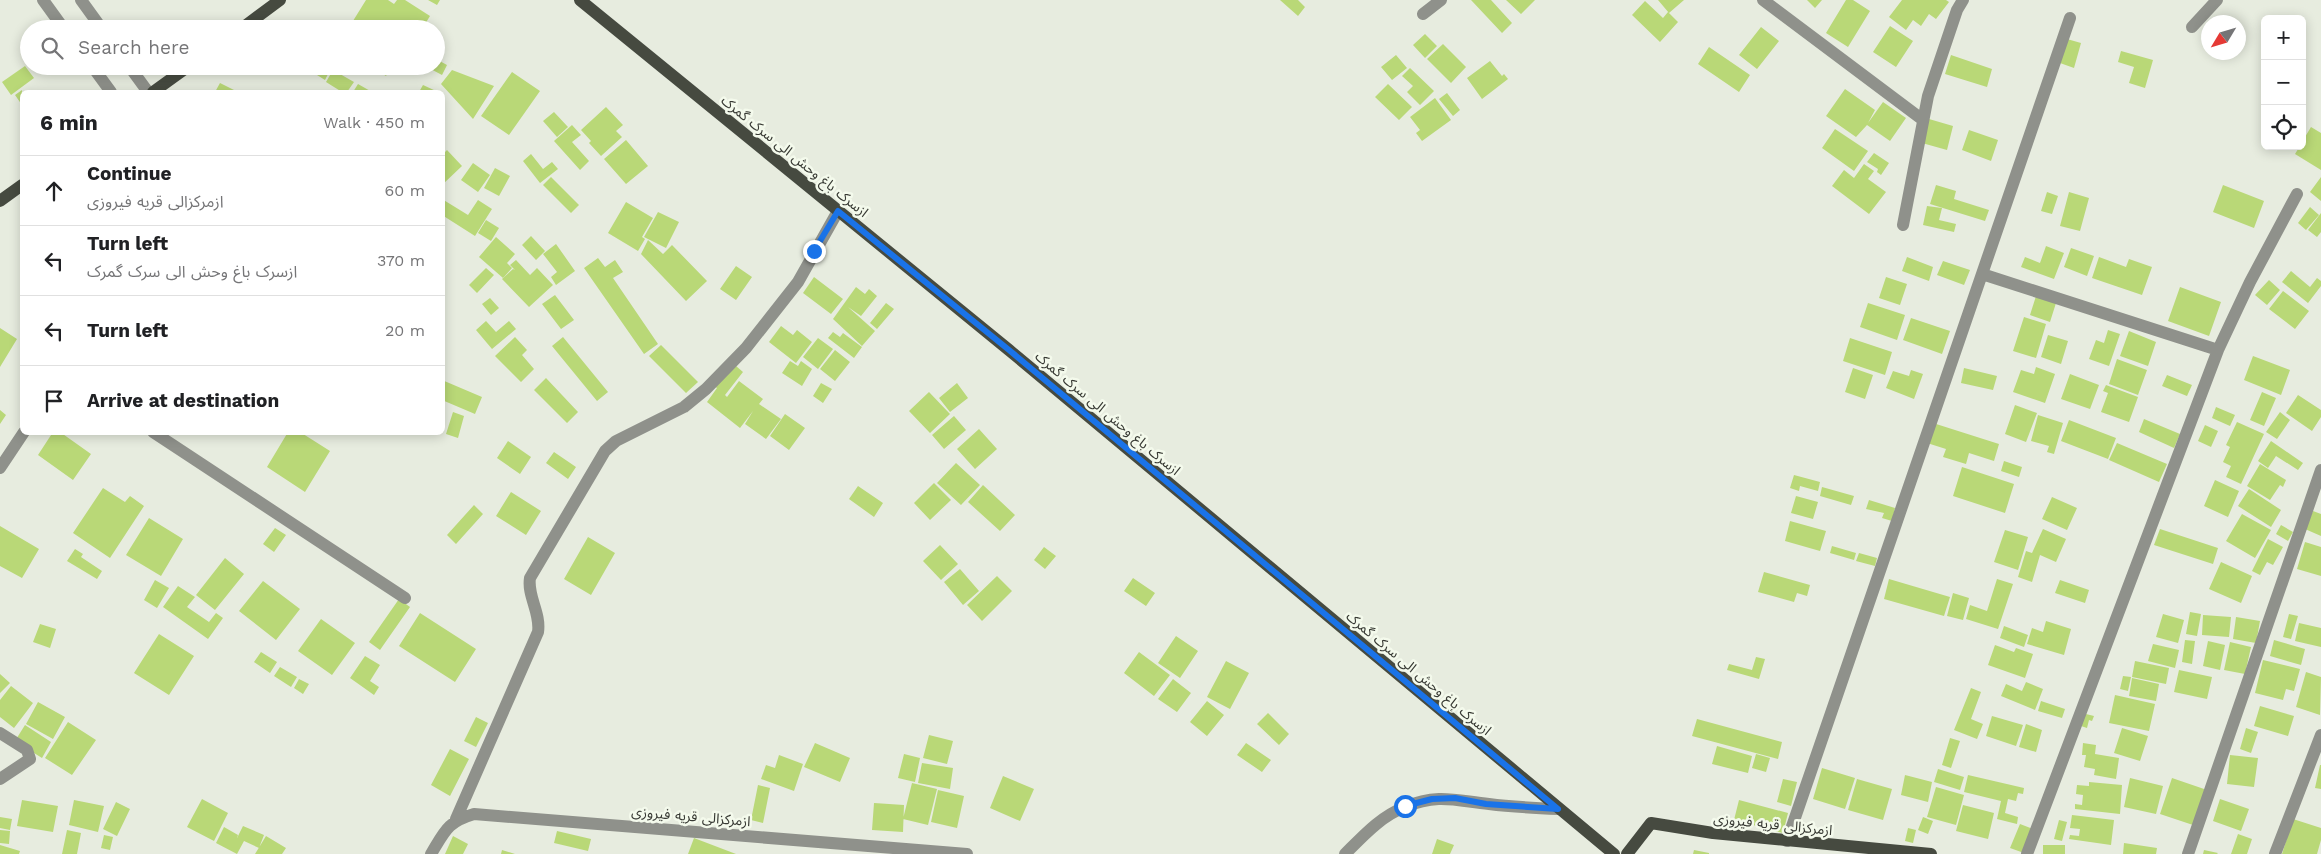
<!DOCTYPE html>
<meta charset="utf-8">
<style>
:root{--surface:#fff;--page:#f6f6f6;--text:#202124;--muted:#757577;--line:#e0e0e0}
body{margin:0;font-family:"Work Sans","Noto Sans Arabic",sans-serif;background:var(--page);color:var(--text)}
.controls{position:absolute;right:15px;top:15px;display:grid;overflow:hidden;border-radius:8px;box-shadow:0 2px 12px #0003}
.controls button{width:45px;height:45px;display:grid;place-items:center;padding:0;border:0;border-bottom:1px solid var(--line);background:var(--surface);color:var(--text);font:25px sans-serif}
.compass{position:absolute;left:2201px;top:15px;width:45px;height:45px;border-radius:50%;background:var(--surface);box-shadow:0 2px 12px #0003;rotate:232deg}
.stop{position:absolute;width:15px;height:15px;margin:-11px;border:4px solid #1a73e8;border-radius:50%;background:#fff}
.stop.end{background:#1a73e8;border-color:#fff;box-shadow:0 1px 5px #0008}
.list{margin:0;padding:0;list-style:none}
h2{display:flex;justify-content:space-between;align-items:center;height:65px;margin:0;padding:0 20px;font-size:21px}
h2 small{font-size:16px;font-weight:400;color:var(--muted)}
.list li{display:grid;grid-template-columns:32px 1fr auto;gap:15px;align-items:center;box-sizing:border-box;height:70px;padding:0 20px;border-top:1px solid var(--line)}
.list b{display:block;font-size:19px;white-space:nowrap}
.list p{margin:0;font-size:16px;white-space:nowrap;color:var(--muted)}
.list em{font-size:16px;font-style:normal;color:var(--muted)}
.icon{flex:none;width:28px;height:28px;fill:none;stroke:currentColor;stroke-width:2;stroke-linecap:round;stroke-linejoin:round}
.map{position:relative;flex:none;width:2321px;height:854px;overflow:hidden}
.search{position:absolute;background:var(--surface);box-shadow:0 2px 12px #0003;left:20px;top:20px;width:425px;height:55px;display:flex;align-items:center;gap:12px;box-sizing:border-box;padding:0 18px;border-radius:28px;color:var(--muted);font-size:19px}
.panel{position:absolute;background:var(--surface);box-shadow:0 2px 12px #0003;left:20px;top:90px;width:425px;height:345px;border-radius:8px}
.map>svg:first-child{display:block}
</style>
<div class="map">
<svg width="2321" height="854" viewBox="0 0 2321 854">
<rect width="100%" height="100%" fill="#e7ecdf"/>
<path fill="#b9d877" d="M366 0H388L394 4 397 0H405L430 16 422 29H348Z
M428 0H440L437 5Z
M1280 0H1298L1305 7 1298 16Z
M1471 0H1491L1512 23 1502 33Z
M1506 0H1535L1521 14Z
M1658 0H1684L1669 13Z
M1807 0H1822L1815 8Z
M1846 0H1853L1870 11 1848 47 1826 33Z
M1902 0H1946L1949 2 1936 19 1929 14 1921 26 1913 20 1906 30 1889 17Z
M1645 1 1663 18 1668 12 1678 22 1660 42 1632 15Z
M1890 26 1913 41 1896 67 1873 52Z
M1761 27 1779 41 1757 69 1739 55Z
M1425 34 1437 46 1425 58 1413 45Z
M2067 39 2081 43 2074 68 2060 63Z
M1443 44 1466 67 1451 83 1427 59Z
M1709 47 1750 75 1739 92 1698 64Z
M2121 51 2153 60 2145 88 2129 83 2134 67 2118 62Z
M1396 55 1407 68 1392 80 1381 67Z
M1951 55 1992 69 1987 87 1945 74Z
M436 59 447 65 442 75 425 66H436Z
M1490 61 1502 76 1504 74 1508 79 1482 99 1467 78Z
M25 66 34 78 11 95 2 82Z
M303 66H318L313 74Z
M321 66H332L325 80 317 75Z
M370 66H392L386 76Z
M1410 68 1434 91 1420 105 1407 92 1413 86 1402 76Z
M333 70 354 82 347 92H342L326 82Z
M452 70 494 86 473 119 441 84Z
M512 72 540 91 509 135 481 116Z
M220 83 238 92H215Z
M358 84 372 92H353Z
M1388 84 1412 107 1399 120 1375 97Z
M423 85 436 91 435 92H419Z
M1845 89 1875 110 1868 123 1883 102 1906 118 1890 141 1867 125 1856 137 1826 116Z
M22 90V105L15 95Z
M1447 93 1460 110 1453 116 1439 99Z
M1435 98 1451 120 1422 141 1416 133 1420 130 1410 117Z
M606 107 623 125 616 131 622 137 601 156 589 143 591 141 581 130Z
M554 112 568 127 557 137 543 121Z
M1929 119 1953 126 1947 150 1922 143Z
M572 125 581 135 572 142 589 161 580 170 554 141Z
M2311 127 2321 133V170L2295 154 2300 146H2302V142Z
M1835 129 1868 151 1854 171 1822 148Z
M1969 130 1998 140 1991 161 1962 150Z
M626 140 648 166 626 184 604 159Z
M447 150 462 166 442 185V155Z
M1874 153 1889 163 1881 175 1877 172 1878 169 1867 162Z
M531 154 543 169 552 162 558 169 540 183 523 161Z
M473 163 490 175 478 192 461 180Z
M1864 164 1874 171 1868 179 1886 192 1869 214 1832 186 1844 170 1854 178Z
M495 168 510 176 499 196 484 188Z
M551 177 579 205 571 213 543 185Z
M2321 177V201L2310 192Z
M1936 185 1956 191 1954 199 1989 210 1985 221 1930 204Z
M2223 185 2264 201 2254 228 2213 212Z
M2047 192 2058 196 2052 214 2041 211Z
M2069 192 2089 198 2080 231 2060 226Z
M442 199 468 215 478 200 492 209 475 236 442 215Z
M626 202 653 218 642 237 645 239 638 251 608 233Z
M1927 206 1942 208 1939 220 1956 224 1954 232 1923 225Z
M2310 207 2319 215 2306 230 2298 223Z
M658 212 679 222 666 248 644 237Z
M2321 213V232L2317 237 2308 230Z
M486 220 499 228 491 241 478 233Z
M531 236 545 251 536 260 522 245Z
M496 237 515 254 507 263 512 268 503 278 479 257Z
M648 240 663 254 672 245 707 281 686 301 641 254Z
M556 244 575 271 556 285 551 277 557 272 543 254Z
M2046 246 2064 253 2054 279 2021 267 2025 257 2040 263Z
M2071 248 2094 256 2087 276 2064 267Z
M1907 257 1933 267 1929 281 1902 271Z
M2099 257 2126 267 2129 259 2152 267 2142 295 2092 278Z
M598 258 605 267 615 260 623 272 613 278 658 344 644 354 584 268Z
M516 260 530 275 537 268 553 285 529 307 502 279 513 269 515 270 510 265Z
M1943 261 1970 270 1964 285 1937 275Z
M736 266 752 277 736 300 720 289Z
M486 268 494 275 477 293 469 285Z
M2291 271 2310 287 2317 278 2321 281V286L2308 303 2282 282Z
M814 277 843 299 831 314 803 293Z
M1886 277 1907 284 1900 305 1879 298Z
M2269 280 2280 290 2267 305 2255 295Z
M856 287 865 294 869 289 877 296 861 316 848 307 875 331 862 346 833 319Z
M2180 287 2221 302 2209 336 2168 321Z
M2283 291 2309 311 2295 329 2269 309Z
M555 295 574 320 561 329 542 304Z
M2036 296 2056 303 2050 322 2030 315Z
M490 298 499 308 491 315 482 304Z
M886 303 894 309 877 329 870 323Z
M1868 303 1905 315 1897 340 1860 327Z
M2024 317 2046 324 2036 358 2013 351Z
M1911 318 1950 331 1942 354 1903 340Z
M486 321 496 332 509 321 516 329 492 349 476 330Z
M781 326 793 335 797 330 812 342 796 363 769 342Z
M0 328 17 339 0 367Z
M2108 330 2120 334 2109 366 2089 359 2096 340 2104 343Z
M2129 331 2156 342 2148 366 2120 356Z
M833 332 840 337 843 333 862 347 854 358 828 338Z
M2048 335 2068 341 2061 364 2041 357Z
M515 337 527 350 522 355 534 369 521 382 495 356Z
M563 337 608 392 597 401 552 346Z
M818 338 833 349 818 369 803 357Z
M1850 338 1892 352 1885 375 1843 361Z
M661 345 698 382 686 393 649 356Z
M835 350 850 362 835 381 820 369Z
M2253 356 2290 370 2281 395 2244 380Z
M2117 359 2147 370 2138 395 2109 384Z
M790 361 798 366 801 361 812 369 802 386 782 373Z
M736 366 743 372 725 395 727 397 739 381 763 399 759 404 781 419 766 439 745 424 753 411 740 428 707 402 717 388 714 386Z
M2036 367 2055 374 2045 403 2013 392 2021 370 2034 374Z
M1853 368 1873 375 1865 399 1845 392Z
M1964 368 1997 376 1993 390 1961 383Z
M1911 370 1923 374 1914 399 1886 388 1893 371 1909 376Z
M2070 374 2099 385 2090 409 2061 399Z
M2167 375 2192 385 2187 396 2162 386Z
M546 378 578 412 567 423 534 390Z
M442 380 482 397 475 414 442 400Z
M821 383 832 389 823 403 813 396Z
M957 383 968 398 950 412 939 398Z
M2106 385 2138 397 2129 422 2101 412 2108 393 2103 391Z
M929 392 950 414 930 433 909 411Z
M2262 392 2276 398 2264 426 2250 420Z
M2298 395 2321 410V417L2312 431 2286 413Z
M2015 405 2037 413 2026 442 2005 434Z
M2216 407 2235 415 2230 426 2212 418Z
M0 410 6 415 0 424Z
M453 412 464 416 458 438 446 434Z
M2280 412 2290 420 2277 439 2266 432Z
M785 414 805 428 789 450 770 436Z
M2038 415 2063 423 2054 454 2047 452 2049 446 2031 441Z
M954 416 966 430 944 449 932 435Z
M2144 419 2180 434 2174 448 2139 432Z
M2069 420 2116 438 2108 459 2061 441Z
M2237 422 2264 434 2241 484 2226 477 2231 466 2223 462 2230 447 2226 445Z
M1933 423 1999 444 1994 461 1969 453 1966 464 1943 457 1946 449 1927 443Z
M2205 425 2218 431 2211 447 2198 441Z
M979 429 997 449 975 469 957 449Z
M53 432H60L91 454 73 480 38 455Z
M288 432H300L330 451 305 492 267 467Z
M508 441 531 457 520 474 497 458Z
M2271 441 2303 463 2298 470 2276 456 2268 468 2258 461Z
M2117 443 2167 464 2159 482 2109 460Z
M554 452 576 467 568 479 546 463Z
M2004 461 2022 467 2019 477 2001 471Z
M956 463 980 485 961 505 937 483Z
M2260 464 2286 480 2283 487 2280 485 2270 500 2247 486Z
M1962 467 2014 484 2005 513 1953 496Z
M1794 475 1820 482 1818 491 1800 486 1799 491 1790 488Z
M2215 480 2239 491 2228 517 2204 506Z
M934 483 951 500 930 520 914 503Z
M983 485 1015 515 1000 531 968 502Z
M858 486 883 503 874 517 849 499Z
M1822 487 1854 496 1851 505 1820 496Z
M103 488 125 502 130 496 144 506 110 558 73 533Z
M2249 489 2281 510 2271 527 2238 506Z
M511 492 541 511 526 535 496 516Z
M1796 496 1818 502 1813 519 1791 513Z
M2052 497 2077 508 2067 530 2042 519Z
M1869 500 1895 508 1892 521 1882 518 1884 513 1866 509Z
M474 505 483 514 456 544 447 535Z
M2313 511 2321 514V536L2305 529Z
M2242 514 2271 530 2255 558 2226 541Z
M149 518 183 539 161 576 126 555Z
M1790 521 1826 531 1820 551 1785 541Z
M2281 525 2293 532 2288 541 2276 534Z
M0 526 39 549 22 578 0 566Z
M275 528 286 535 274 552 263 544Z
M2043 529 2066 539 2056 562 2040 555 2032 582 2018 577 2026 551 2032 553Z
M2160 529 2218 548 2213 564 2154 545Z
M2005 530 2028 537 2018 570 1994 562Z
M588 537 615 553 591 595 564 579Z
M2268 539 2283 547 2273 565 2267 562 2260 575 2252 571Z
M2305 542 2321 547V576L2297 569Z
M940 545 958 564 941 580 923 561Z
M1832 546 1856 553 1854 560 1830 553Z
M1044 547 1056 556 1045 569 1034 560Z
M75 549 83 554 81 557 102 571 97 579 67 561Z
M1859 553 1877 558 1875 566 1856 561Z
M225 558 244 574 215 610 196 595Z
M2221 562 2252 576 2241 603 2209 589Z
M960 569 979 591 963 605 944 582Z
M1764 572 1810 585 1807 596 1797 593 1794 602 1758 592Z
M997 576 1012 591 982 621 967 605Z
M1133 578 1155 593 1146 606 1124 591Z
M1889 579 1950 597 1944 616 1884 599Z
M1997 579 2013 584 1998 629 1966 619 1970 605 1987 611Z
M155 580 169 588 157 608 144 600Z
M2060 580 2089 590 2085 603 2055 593Z
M263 581 300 609 276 640 239 611Z
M178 586 195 597 187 607 209 622 216 613 223 618 208 639 163 607Z
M1953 593 1969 598 1963 620 1947 616Z
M399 599 410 607 380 650 369 642Z
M2190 612 2201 614 2197 636 2186 634Z
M420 613 476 649 455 682 399 646Z
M2163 614 2184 620 2178 643 2156 637Z
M2289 614 2298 616 2291 639 2283 637Z
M2203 615 2231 617 2229 637 2202 635Z
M2236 617 2260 621 2256 643 2233 639Z
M321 619 355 643 332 675 298 651Z
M2046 621 2071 629 2064 655 2027 644 2032 628 2043 632Z
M2299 623 2321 628V647L2295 641Z
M40 624 56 629 50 648 33 642Z
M2004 626 2028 635 2024 647 2000 638Z
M159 634 194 656 169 695 134 673Z
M1176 636 1198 651 1180 678 1158 663Z
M2185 640 2195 641 2192 664 2182 662Z
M2274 640 2305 649 2301 665 2270 656Z
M2208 641 2225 645 2220 670 2203 666Z
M2230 642 2251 647 2245 674 2224 670Z
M2153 644 2179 650 2175 668 2148 661Z
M1995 645 2014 652 2016 648 2033 654 2025 678 1988 665Z
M261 652 277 662 270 673 254 662Z
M1139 652 1170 675 1154 696 1124 673Z
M365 656 380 665 370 681 379 687 374 695 350 678Z
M1756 657 1765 659 1759 679 1727 670 1729 664 1752 670Z
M2263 660 2300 669 2294 691 2286 689 2283 700 2255 693Z
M1226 661 1249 673 1230 709 1207 697Z
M2135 661 2169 668 2166 684 2132 677Z
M280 667 297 677 291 687 274 676Z
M2179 670 2212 677 2207 699 2174 692Z
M2306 672 2321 677 2320 715 2296 707Z
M0 674 10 683 0 693Z
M2123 676 2131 677 2128 691 2120 689Z
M2132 678 2159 684 2156 701 2129 696Z
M299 679 309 684 303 694 294 688Z
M1173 679 1191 693 1177 712 1158 699Z
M2026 682 2043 689 2035 710 2001 696 2006 684 2022 691Z
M11 686 33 703 14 728 0 717V700Z
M1971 688 1981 692 1971 719 1983 724 1977 739 1954 730Z
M2115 695 2155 704 2149 731 2109 723Z
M1207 701 1224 715 1207 736 1190 722Z
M2041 701 2065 709 2062 718 2038 711Z
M38 702 65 717 53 739 26 724Z
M2260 706 2294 716 2288 736 2254 726Z
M1268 713 1289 734 1279 745 1257 724Z
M2082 713 2094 716 2092 721 2089 720 2087 728 2078 725Z
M1992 716 2023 725 2016 746 1986 736Z
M476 717 488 723 476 747 464 741Z
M1697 719 1782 742 1778 759 1692 736Z
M68 722 96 740 72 775 45 758Z
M2026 724 2042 730 2036 752 2019 747Z
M25 725 51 742 42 758 15 741Z
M2122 728 2148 736 2140 761 2114 753Z
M2246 728 2258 732 2251 753 2240 749Z
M929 735 953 741 947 764 923 758Z
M1950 738 1960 741 1951 768 1942 765Z
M815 743 850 758 840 782 804 767Z
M1246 743 1271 760 1262 772 1237 755Z
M2083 743 2096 745 2095 754 2119 758 2116 779 2094 775 2095 769 2084 767 2086 755H2082Z
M1717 746 1752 756 1748 773 1712 764Z
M450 749 469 759 450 796 431 785Z
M904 754 920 758 915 782 898 778Z
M1756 754 1770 758 1766 772 1752 768Z
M779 755 803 764 794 791 761 779 766 765 775 768Z
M2230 755 2258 758 2254 787 2227 784Z
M922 763 953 768 950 789 918 783Z
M2320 765H2321V789L2315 788Z
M1822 768 1855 778 1845 809 1813 799Z
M1938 769 1964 777 1960 790 1934 782Z
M1905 775 1932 782 1928 802 1901 795Z
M1968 775 2024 788 2023 794 2018 793 2016 801 2008 799 2005 813 2018 817 2017 824 1997 819 2001 801 1964 792Z
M1003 776 1034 789 1020 821 990 808Z
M2130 778 2163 786 2156 814 2124 807Z
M2172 778 2207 790 2196 826 2160 814Z
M1783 779 1797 782 1791 806 1777 802Z
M1857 779 1892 789 1883 820 1848 810Z
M2089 782 2122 785 2120 814 2075 809V804L2082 805 2083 795 2076 794 2077 785 2089 786Z
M912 783 937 789 928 825 903 819Z
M758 785 770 788 763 823 751 820Z
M1936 787 1964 795 1956 825 1927 817Z
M938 790 964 796 957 828 931 822Z
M202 799 228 813 214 841 187 827Z
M2220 799 2249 809 2241 831 2213 821Z
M22 800 58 806 53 832 17 826Z
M74 800 104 806 98 832 69 825Z
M1739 800 1788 813 1783 833 1734 820Z
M116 802 130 809 117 836 103 829Z
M874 803 904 805 903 832 872 830Z
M1963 805 1994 813 1988 839 1956 831Z
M2072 815 2114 820 2111 845 2069 839 2070 835 2079 836 2080 829 2070 828Z
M0 817 12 819 10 830 0 828Z
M1923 817 1933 821 1928 834 1918 830Z
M2293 819 2321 828V840L2317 854H2282Z
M2059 820 2067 822 2062 841 2054 839Z
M2020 824 2033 829 2024 853 2010 848Z
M243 826 264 835 259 848 244 841 237 854 216 843 224 827 238 835 237 838Z
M1908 828 1916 830 1913 843 1905 841Z
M0 830 10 831 9 844 0 843Z
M67 830 81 833 77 854H62Z
M557 831 591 839 588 851 554 843Z
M2238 834 2252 839 2247 854H2231Z
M104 835 113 837 110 850 101 848Z
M266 836 286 848 282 854H255Z
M453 836 468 844 463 854H445Z
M694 838 736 854H688Z
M1437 839 1454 845 1450 854H1432Z
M2124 843 2157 848 2156 854H2123Z
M0 845 20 851 19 854H0Z
M2043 845H2065V854H2043Z
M502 850 515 854H501Z
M1694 850 1709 853V854H1693Z
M2204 850 2218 853 2217 854H2203Z"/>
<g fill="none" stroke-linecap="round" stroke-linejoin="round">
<path stroke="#8f918b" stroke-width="12" d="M43 0 64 29
M81 0 102 29
M1763 0 1923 120
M1423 14 1441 0
M2192 27 2217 0
M92 66 111 92
M129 66 148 92
M1903 225 1928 96 1957 10 1963 0
M1982 274 2218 350
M153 432 405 598
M0 468 24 432
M0 733 27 750 30 759 0 779
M456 819 538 632C541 613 527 596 530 578L605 451 616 441 684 407 706 389 746 348 798 282 838 211
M1787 841 2070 18
M431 854C445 831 447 822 474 814L967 854
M1345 854C1363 836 1381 816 1405 807 1438 793 1457 801 1489 804 1512 807 1535 808 1559 809
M2027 854 2218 350 2250 282 2297 194
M2188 854 2321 470
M2275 854 2321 735"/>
<path stroke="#464a40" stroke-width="12" d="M580 0 1009 350 1614 854
M241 29 280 0
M153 92 189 66
M0 201 22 185
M1627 854 1651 823 1713 833 1931 854"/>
</g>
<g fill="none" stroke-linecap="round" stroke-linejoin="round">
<path stroke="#1a73e8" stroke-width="6" d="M814 251 838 211 1009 350 1558 809 1486 804 1455 798 1432 799 1405 806"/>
</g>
<g text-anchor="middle" stroke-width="5" stroke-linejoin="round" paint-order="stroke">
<g font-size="14" fill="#373933" stroke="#f4faec">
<text transform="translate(795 156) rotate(39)" y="5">ازسرک باغ وحش الی سرک گمرک</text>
<text transform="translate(1108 413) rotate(40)" y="5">ازسرک باغ وحش الی سرک گمرک</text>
<text transform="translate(1419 673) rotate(40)" y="5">ازسرک باغ وحش الی سرک گمرک</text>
<text transform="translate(691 816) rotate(5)" y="5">ازمرکزالی قریه فیروزی</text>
<text transform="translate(1773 824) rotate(6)" y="5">ازمرکزالی قریه فیروزی</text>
</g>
</g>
</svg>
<div class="controls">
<button>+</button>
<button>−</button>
<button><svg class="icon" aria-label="locate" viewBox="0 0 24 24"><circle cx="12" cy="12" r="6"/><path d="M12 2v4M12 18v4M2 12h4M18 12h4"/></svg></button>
</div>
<svg class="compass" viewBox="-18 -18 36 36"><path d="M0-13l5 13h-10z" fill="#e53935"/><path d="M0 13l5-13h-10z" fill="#757577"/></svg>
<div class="stop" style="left:1405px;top:806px"></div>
<div class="stop end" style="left:814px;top:251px"></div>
<div class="search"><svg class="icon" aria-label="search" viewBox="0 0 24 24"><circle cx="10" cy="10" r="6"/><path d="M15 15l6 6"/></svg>Search here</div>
<section class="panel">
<h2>6 min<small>Walk · 450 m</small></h2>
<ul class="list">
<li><svg class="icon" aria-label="ahead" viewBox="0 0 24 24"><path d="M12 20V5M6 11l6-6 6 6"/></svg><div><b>Continue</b><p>ازمرکزالی قریه فیروزی</p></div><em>60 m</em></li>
<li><svg class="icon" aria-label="left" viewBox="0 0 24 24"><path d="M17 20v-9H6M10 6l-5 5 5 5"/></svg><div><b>Turn left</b><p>ازسرک باغ وحش الی سرک گمرک</p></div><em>370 m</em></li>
<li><svg class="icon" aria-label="left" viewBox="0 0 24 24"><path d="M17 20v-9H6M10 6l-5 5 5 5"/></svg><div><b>Turn left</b></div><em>20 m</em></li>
<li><svg class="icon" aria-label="arrive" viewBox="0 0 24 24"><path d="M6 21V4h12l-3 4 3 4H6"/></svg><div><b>Arrive at destination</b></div></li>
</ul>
</section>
</div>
